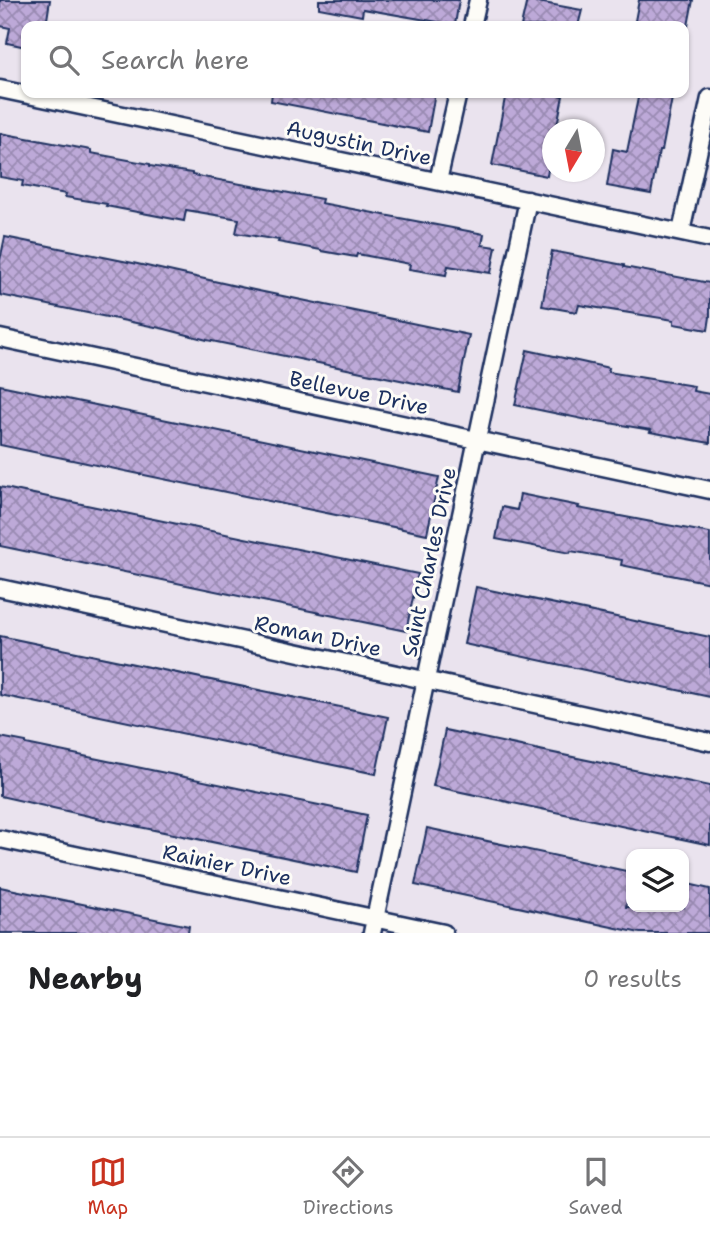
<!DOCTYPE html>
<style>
:root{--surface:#fff;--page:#f6f6f6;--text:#202124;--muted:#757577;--line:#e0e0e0;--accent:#c8321e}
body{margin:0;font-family:"Shantell Sans",sans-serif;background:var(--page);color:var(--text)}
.controls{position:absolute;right:21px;bottom:21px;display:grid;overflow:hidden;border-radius:14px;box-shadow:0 2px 5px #0004}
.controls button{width:63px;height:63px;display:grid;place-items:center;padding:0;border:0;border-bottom:2px solid var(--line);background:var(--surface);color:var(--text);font:35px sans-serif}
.compass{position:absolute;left:542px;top:119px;width:63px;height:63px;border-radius:50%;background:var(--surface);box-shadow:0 2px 5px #0004;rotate:190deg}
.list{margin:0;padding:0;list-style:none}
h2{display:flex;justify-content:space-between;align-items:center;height:91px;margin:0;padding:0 28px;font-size:30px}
h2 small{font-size:23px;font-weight:400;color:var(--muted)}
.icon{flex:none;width:38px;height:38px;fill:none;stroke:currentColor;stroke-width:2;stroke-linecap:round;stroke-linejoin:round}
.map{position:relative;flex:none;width:710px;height:933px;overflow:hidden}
.search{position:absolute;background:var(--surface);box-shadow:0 2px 5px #0004;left:21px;right:21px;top:21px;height:77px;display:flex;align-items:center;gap:18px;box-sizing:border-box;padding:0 24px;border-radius:14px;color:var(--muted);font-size:26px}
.sheet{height:203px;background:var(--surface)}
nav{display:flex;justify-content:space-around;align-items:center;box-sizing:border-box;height:98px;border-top:2px solid var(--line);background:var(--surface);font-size:19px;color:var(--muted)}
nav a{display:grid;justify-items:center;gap:4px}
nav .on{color:var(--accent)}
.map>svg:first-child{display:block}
</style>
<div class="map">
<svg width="710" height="933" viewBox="0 0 710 933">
<defs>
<pattern id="building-cross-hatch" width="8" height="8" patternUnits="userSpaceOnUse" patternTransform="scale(1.75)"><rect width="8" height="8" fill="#bda9d8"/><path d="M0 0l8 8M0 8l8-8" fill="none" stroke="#998ab2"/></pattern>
</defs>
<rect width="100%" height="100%" fill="#eae3ee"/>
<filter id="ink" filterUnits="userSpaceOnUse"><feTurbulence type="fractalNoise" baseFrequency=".0143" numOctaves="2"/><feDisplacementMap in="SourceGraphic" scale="14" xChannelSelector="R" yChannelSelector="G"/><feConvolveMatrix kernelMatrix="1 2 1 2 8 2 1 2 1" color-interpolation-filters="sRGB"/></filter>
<g filter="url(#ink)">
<path fill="url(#building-cross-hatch)" stroke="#1b2f5e" stroke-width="2" d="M0 0H50L46 26H26V47L7 43 10 28 0 26Z
M319 0H459L455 25 363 9 362 16 319 8Z
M527 0 582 10 578 26H521Z
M639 0H693L688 26H634Z
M272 93H435L428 132 271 101Z
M506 93H546L563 96 556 130H552V146L547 176 492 165Z
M639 93H673L662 151H659L651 194 607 186 613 149 627 152Z
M0 133 91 150V153L150 164V166L192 173V175L322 199 321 203 484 234 482 245 496 247 491 273 448 266 446 275 409 269 410 264 357 254 356 257 321 251V250L278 242 279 240 236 233 239 219 186 210 184 221 106 206 107 204 65 197 66 194 22 186 23 181 0 177Z
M5 237 133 263 254 290 469 335 458 392 207 340 165 329 0 295V260Z
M552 251 624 265V267L710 283V317L708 330 674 324V320L579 305 577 312 542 306Z
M527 350 609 368 608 372 694 386 693 391 710 394V443L650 432 651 430 598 421 597 422 515 405Z
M0 385 439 477 427 534 0 445Z
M0 487 418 574 406 631 0 546Z
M520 494 579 506 578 508 710 533V583L621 565 622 560 571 551 570 553 496 539 502 507 517 510Z
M476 587 710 637V697L464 644Z
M0 636 388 717 376 774 0 695Z
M445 730 710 786V845L433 786Z
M0 737 26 742V744L367 815 356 872 106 820 0 796Z
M427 828 631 872V881L626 907H684V883L710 889V933H640L415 885Z
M0 887 189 926 188 933H0Z"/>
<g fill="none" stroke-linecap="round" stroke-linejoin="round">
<g stroke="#1b2f5e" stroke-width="21">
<path id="street" d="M472 26 478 0
M0 89 710 239
M438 181 458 93
M681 232 710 98
M0 338 710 490
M0 588 710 742
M0 839 444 933
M372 933 528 200"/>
</g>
<use href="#street" stroke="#fdfcf7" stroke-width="16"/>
</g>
</g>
<g text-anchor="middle" stroke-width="6" stroke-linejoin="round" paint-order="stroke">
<g font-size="21" fill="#1b2f5e" stroke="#fdfcf7">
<text transform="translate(359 143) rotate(12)" y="7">Augustin Drive</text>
<text transform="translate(359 393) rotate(12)" y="7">Bellevue Drive</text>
<text transform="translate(429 562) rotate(-78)" y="7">Saint Charles Drive</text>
<text transform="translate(318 636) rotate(12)" y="7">Roman Drive</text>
<text transform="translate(227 865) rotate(12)" y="7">Rainier Drive</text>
</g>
</g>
</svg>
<div class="controls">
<button><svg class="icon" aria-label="layers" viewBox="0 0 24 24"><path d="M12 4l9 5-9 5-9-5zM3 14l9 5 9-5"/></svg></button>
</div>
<svg class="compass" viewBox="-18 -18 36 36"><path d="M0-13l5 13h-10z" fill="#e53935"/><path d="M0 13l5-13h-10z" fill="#757577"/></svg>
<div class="search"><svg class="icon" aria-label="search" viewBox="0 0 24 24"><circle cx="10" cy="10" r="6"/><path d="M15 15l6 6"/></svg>Search here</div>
</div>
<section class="sheet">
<h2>Nearby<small>0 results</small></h2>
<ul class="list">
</ul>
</section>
<nav>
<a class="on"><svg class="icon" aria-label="map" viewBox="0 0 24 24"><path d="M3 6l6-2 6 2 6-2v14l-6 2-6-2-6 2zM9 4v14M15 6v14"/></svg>Map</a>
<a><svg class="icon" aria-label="directions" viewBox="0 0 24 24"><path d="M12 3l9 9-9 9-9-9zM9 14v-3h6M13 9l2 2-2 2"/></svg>Directions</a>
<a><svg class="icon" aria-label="saved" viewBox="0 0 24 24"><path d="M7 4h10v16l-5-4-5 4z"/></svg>Saved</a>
</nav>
